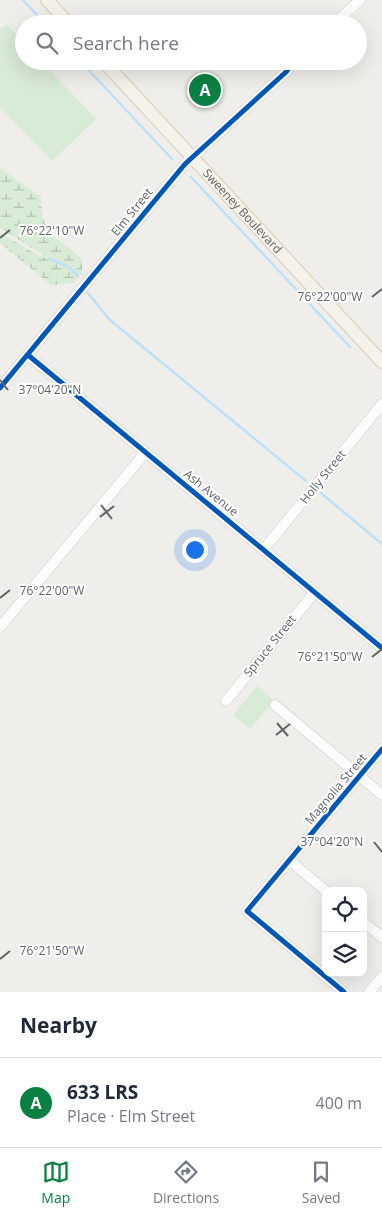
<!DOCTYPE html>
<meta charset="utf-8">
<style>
:root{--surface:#fff;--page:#f6f6f7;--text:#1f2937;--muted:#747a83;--line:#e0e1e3;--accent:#0b8043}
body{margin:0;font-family:"Open Sans",sans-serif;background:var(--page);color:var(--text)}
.controls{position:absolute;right:15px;bottom:15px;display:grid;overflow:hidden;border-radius:10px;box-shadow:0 5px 20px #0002}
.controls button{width:45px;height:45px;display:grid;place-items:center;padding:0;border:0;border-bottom:1px solid var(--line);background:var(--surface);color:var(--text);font:25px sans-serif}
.you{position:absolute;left:194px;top:549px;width:18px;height:18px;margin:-12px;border:4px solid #fff;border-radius:50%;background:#1a73e8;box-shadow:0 0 0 8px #1a73e833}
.badge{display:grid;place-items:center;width:32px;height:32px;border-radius:50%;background:var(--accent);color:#fff;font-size:16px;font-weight:700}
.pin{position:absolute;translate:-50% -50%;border:2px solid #fff;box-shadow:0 1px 5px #0006}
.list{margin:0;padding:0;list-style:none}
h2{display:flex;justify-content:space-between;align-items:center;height:65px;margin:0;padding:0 20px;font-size:21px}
h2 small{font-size:16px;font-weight:400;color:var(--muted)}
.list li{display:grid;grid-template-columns:32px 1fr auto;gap:15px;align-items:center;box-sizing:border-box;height:90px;padding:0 20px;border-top:1px solid var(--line)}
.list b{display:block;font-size:19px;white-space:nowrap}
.list p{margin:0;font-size:16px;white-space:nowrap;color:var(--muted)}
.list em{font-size:16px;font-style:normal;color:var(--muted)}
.icon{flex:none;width:28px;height:28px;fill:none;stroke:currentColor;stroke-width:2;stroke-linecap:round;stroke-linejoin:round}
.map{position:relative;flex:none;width:382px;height:992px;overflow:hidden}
.search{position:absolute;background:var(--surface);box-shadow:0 5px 20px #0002;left:15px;right:15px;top:15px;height:55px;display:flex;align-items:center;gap:12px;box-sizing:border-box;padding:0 18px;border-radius:28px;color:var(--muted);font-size:19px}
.sheet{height:155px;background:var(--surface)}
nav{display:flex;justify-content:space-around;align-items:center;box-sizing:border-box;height:70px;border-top:1px solid var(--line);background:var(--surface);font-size:14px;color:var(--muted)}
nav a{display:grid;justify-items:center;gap:2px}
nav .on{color:var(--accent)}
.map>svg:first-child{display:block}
</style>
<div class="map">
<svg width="382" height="992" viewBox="0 0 382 992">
<defs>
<pattern id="wetland-marsh" width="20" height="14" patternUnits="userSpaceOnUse" patternTransform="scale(1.25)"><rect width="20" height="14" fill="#d8ebd6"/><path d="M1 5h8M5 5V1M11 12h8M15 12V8" fill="none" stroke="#b2c2b1"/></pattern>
</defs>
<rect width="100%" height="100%" fill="#efeeea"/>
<path fill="url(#wetland-marsh)" d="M0 168 41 197C41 240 58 234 82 260V274L73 283 51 285 0 243V233L36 254 51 260 0 228Z"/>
<path fill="#d8ebd6" d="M6 24 24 43V61H41L96 119 52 161 0 107V29Z
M257 686 274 701 250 729 233 715Z"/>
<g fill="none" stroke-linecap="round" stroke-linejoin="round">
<path stroke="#bfe0f9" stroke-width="2.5" d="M23 0 45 24
M80 61 172 159
M191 177 350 347
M50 259 69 267 78 276
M88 293 110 320 306 481
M321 493 382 544"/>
<g stroke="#cbcccc" stroke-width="11">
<path id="minor" d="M334 24 360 0
M28 355 382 648
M0 388 185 164 286 72 294 61
M264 549 382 404
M0 627 145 453
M226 701 315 592
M275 705 382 795
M289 860 326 891
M363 922 382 937
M344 992 247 911 382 749
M369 992 382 977"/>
</g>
<g stroke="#d7ceb8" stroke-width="14">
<g id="major">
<path d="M47 0 69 24"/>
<path id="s1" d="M103 61 382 362"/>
</g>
</g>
<use href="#minor" stroke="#fdfcfc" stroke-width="10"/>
<use href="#major" stroke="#f4f2e9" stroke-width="12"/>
<g stroke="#fff" stroke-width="8">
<path id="cycleway" d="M28 355 382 648
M0 388 185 164 286 72 294 61
M344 992 247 911 382 749"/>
</g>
<use href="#cycleway" stroke="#0057b8" stroke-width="5"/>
</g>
<path fill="none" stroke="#5f6368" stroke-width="2" d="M0 238 10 230M372 297 382 289M0 380 8 390M101 505 112 519M100 517 114 506M0 598 10 590M372 657 382 649M277 723 288 736M276 735 290 724M374 842 382 852M0 959 10 951"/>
<g text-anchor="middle" stroke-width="4" stroke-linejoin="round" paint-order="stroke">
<g font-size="12" fill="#5f6368" stroke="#fff">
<text transform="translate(132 212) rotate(-51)" y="4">Elm Street</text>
<text dy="4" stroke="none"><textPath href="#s1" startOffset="205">Sweeney Boulevard</textPath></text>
<text transform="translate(323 477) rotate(-51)" y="4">Holly Street</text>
<text transform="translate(211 493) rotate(39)" y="4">Ash Avenue</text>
<text transform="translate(270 646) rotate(-51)" y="4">Spruce Street</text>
<text transform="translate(336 789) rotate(-50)" y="4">Magnolia Street</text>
</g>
</g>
<g font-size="12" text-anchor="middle" fill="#5f6368" stroke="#fff" stroke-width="4" stroke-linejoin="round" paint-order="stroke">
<text x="52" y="235">76°22'10"W</text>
<text x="330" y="301">76°22'00"W</text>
<text x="50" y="394">37°04'20"N</text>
<text x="52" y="595">76°22'00"W</text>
<text x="330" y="661">76°21'50"W</text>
<text x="332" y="846">37°04'20"N</text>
<text x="52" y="955">76°21'50"W</text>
</g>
</svg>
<div class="controls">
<button><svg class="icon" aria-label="locate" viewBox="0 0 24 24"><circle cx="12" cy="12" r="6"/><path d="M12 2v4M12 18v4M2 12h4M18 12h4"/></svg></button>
<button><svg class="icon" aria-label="layers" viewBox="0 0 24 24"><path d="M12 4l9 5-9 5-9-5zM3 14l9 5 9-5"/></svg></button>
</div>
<div class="you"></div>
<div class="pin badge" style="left:205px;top:90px">A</div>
<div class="search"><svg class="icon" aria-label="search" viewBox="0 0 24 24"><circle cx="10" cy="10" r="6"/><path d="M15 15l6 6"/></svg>Search here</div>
</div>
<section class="sheet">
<h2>Nearby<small></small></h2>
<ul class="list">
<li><span class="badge">A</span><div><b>633 LRS</b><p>Place · Elm Street</p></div><em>400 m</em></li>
</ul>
</section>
<nav>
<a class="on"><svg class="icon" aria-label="map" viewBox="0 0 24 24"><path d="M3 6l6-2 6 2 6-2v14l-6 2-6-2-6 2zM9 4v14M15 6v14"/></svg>Map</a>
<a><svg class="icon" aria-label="directions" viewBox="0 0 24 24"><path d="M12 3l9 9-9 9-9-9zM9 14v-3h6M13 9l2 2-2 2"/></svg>Directions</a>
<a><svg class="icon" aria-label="saved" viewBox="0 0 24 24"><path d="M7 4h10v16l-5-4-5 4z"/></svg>Saved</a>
</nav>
